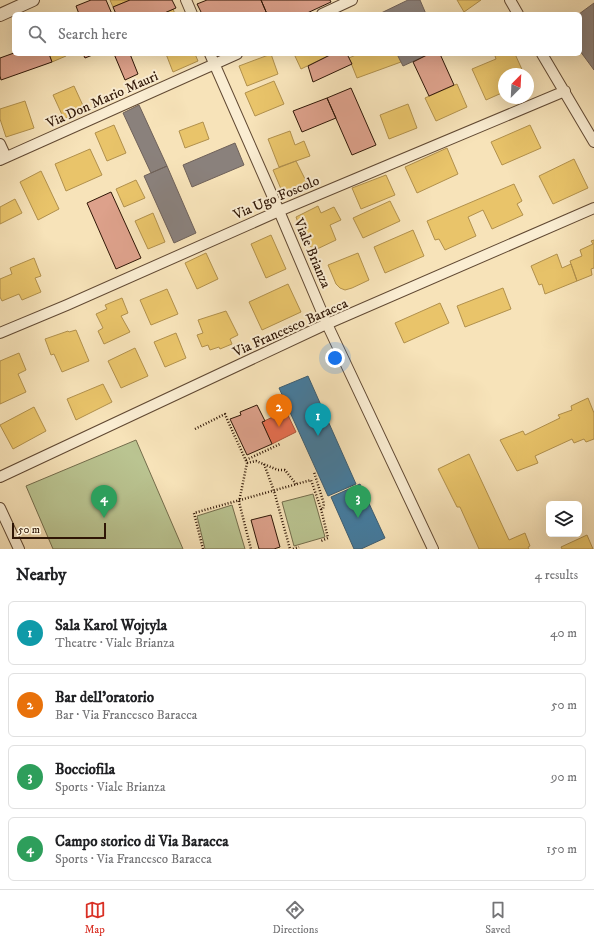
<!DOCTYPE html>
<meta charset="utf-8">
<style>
:root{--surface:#fff;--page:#f6f6f6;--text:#202124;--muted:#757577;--line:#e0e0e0;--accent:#d93025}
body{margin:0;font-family:"IM FELL DW Pica",serif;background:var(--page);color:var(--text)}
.controls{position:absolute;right:12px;bottom:12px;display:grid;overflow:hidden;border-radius:6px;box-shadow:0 4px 16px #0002}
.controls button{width:36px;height:36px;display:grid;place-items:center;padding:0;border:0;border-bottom:1px solid var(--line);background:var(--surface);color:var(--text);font:20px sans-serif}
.compass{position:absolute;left:498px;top:68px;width:36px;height:36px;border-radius:50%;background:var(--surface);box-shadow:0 4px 16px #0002;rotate:24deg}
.scale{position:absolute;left:12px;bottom:10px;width:94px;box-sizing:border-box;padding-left:4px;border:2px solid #2f1606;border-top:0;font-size:11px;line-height:14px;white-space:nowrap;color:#2f1606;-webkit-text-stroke:3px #faedd2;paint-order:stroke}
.you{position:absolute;left:335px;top:358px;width:14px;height:14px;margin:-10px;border:3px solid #fff;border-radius:50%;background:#1a73e8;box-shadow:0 0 0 6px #1a73e833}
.badge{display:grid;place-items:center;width:26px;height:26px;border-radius:50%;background:var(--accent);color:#fff;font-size:13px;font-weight:700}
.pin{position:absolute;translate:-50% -33px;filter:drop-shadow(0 1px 2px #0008)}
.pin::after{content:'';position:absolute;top:21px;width:14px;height:12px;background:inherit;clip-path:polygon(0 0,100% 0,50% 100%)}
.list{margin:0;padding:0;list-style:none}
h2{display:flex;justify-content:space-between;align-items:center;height:52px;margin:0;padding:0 16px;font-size:17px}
h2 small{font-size:13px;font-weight:400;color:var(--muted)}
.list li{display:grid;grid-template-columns:26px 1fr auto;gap:12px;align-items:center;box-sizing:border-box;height:64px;margin:0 8px 8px;padding:0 8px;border:1px solid var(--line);border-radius:6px}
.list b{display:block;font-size:15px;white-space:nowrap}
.list p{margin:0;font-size:13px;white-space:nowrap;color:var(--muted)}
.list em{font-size:13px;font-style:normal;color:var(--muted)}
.icon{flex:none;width:22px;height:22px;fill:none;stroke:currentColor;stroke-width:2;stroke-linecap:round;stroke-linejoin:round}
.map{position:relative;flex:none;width:594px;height:549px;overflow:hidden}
.search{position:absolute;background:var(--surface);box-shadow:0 4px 16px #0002;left:12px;right:12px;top:12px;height:44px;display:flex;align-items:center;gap:10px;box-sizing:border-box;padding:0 14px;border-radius:6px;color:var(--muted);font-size:15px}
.sheet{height:340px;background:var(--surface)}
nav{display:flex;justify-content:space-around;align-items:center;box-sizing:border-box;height:56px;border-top:1px solid var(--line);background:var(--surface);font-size:11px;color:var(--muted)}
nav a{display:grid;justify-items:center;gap:2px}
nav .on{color:var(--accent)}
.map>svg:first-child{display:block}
</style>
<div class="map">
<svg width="594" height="549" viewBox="0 0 594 549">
<rect width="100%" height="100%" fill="#f7e3b9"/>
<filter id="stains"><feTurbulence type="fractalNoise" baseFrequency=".005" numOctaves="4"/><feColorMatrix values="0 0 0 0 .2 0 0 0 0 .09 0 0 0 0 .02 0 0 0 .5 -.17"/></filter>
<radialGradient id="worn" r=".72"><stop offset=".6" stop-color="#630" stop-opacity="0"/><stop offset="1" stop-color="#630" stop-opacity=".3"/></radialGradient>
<path fill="#bac491" stroke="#746d4c" d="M136 440 183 549H53L26 486Z
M313 494 325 537 294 546 282 502Z
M232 505 245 549H205L197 516Z"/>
<path fill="#e9c46a" stroke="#b1904c" d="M110 0H130L113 7Z
M457 0H481L464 12Z
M173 9 175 14H162Z
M49 54H66V56L52 62Z
M166 54H195L198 61 173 72Z
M271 54 278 74 247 86 239 66Z
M294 54H332L301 69Z
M358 54H397L401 62 357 78 349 58Z
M500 54H515L524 74H504V92L486 100 472 69 496 59 495 56Z
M274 81 284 104 255 116 245 93Z
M457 84 467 107 436 121 425 98Z
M74 86 85 110 64 119 53 95Z
M25 101 34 128 6 137 0 119V109Z
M408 104 417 128 389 139 380 115Z
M203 122 209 139 185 148 179 131Z
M114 125 126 153 107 161 95 133Z
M530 125 541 148 502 165 491 142Z
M290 131 295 145 304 141 310 156 279 167 268 139Z
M447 148 458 174 417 193 405 167Z
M90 149 102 175 66 191 55 164Z
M574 159 588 188 553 204 539 176Z
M296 161 308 185 284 196 273 170Z
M41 171 59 209 38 220 20 182Z
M386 175 395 195 361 209 352 188Z
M136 180 145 198 124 207 116 189Z
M514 184 522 201 517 204 523 215 492 229 483 210 468 217 476 236 445 250 439 239 435 240 427 221Z
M15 199 22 213 0 224V207Z
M390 201 400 221 363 238 353 218Z
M318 206 321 213 334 207 341 220 330 225 336 240 315 250 305 242 296 217Z
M153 213 165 242 148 249 135 221Z
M413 230 424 256 385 273 374 247Z
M271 235 286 269 266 278 251 244Z
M594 240V268L591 269 592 275 577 281 570 261 582 256 580 250 593 244 591 241Z
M206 253 218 279 197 289 185 263Z
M358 253 369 280 352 288 345 290 340 288 336 284 328 265Z
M557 254 562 268 571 264 577 281 545 294 542 284 539 285 531 266Z
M34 258 41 276 35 278 41 292 22 300 19 294 2 301 0 297V279L12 274 10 268Z
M288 284 301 312 262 330 249 302Z
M503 288 511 309 465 327 457 306Z
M167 289 178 314 151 325 140 300Z
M122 298 128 313 121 316 130 332 104 344 98 331 103 328 96 314 107 309 105 305Z
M440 303 449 323 404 343 395 323Z
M226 311 238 335 230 339 232 344 220 349 219 347 210 350 208 345 202 347 197 335 203 333 198 320Z
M76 330 89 361 62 372 54 354 51 355 45 339 68 331 69 332Z
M176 333 186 358 165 367 154 342Z
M135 348 148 376 121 388 108 361Z
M19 353 26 370 18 374 26 392 0 404V361Z
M103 384 112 402 76 420 67 399Z
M588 398 594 413V439L586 442 584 439 574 443 572 439 535 456 538 463 517 471 500 440 523 431 525 435 560 418 558 415 572 410 571 406Z
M34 407 46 431 13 449 0 425Z
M469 454 509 540 525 533 530 546 528 547 529 549H479L460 507H457L438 469Z
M587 535 593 549H562L561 547Z"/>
<path fill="#e76f51" stroke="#b0543a" d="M286 411 296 432 272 444 262 422Z"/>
<path fill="#457b9d" stroke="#3e5d70" d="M308 376 356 484 328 496 279 388Z
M360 484 385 538 361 549H354L331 497Z"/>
<path fill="#8a817c" stroke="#6f6159" d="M408 0H420L426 14H379Z
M594 3V70L580 51V14H579Z
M397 54H429L403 66Z
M139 105 167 166 151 173 123 113Z
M235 143 244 165 192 187 183 165Z
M167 166 196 233 174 243 144 176Z"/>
<path fill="#dda18b" stroke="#2f1606" d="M91 0H106L112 14H79L76 6Z
M130 0H172L176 8 162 14H116L113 7Z
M207 0H261L267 14H202L197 4Z
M261 0H330L331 2 305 14H267Z
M14 53V54H49L52 62 1 80 0 76V58Z
M83 54H95L85 58Z
M114 54H130L138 74 125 80Z
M332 54H347L352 64 313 82 308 66Z
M429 54H440L454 85 429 96 413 62Z
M351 88 376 145 352 155 327 98Z
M327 98 336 118 302 132 293 111Z
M111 192 141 258 116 269 87 203Z
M257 405 265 421 262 422 272 444 247 455 230 419 241 415 240 412Z
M271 515 280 547 274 549H259L251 520Z"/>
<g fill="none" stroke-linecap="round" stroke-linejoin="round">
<g stroke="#614933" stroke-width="12">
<path id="minor" d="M186 0 192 14
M510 0 518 14
M322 14 352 0
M210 54 279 211 327 324 433 549
M542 54 594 142
M0 144 6 157
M0 160 237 54
M0 333 67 305 279 211 565 91
M0 477 320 327 594 208
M0 508 19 549"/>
</g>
<g stroke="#614933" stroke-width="14">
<path id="tertiary" d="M0 15 33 0"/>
</g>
<path stroke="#2f1606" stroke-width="2.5" stroke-dasharray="1 2" stroke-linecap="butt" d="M195 429 225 414 227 419 247 463 239 502 251 549
M246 460 280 444
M247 463 256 461 278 470H285L296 484
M264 464 274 491 290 549
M321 509 328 538 321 541
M203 549 194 513 311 480 321 509H323L324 504 314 472
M293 549 299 547"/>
<use href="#minor" stroke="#faedd2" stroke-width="10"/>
<use href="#tertiary" stroke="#faedd2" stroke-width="12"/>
</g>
<g text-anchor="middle" stroke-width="4" stroke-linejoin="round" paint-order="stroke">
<g font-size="14" fill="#2f1606" stroke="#faedd2">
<text transform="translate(102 99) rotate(-24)" y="5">Via Don Mario Mauri</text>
<text transform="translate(276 197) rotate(-23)" y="5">Via Ugo Foscolo</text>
<text transform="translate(313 253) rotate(67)" y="5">Viale Brianza</text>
<text transform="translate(290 327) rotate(-24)" y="5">Via Francesco Baracca</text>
</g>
</g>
<rect width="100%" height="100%" filter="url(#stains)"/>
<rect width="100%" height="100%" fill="url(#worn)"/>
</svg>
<div class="controls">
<button><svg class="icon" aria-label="layers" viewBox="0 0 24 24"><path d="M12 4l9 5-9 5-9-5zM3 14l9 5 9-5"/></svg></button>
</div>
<svg class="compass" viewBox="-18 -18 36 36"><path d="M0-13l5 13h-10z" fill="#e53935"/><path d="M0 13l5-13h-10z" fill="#757577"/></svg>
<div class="scale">50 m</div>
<div class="you"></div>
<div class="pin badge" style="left:318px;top:436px;background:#0f9aa8">1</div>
<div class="pin badge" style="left:279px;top:427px;background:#e8710a">2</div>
<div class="pin badge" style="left:358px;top:518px;background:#2e9e5b">3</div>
<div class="pin badge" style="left:104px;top:518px;background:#2e9e5b">4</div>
<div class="search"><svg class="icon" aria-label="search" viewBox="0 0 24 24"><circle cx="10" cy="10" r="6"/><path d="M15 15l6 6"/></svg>Search here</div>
</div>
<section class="sheet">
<h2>Nearby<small>4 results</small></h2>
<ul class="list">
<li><span class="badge" style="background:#0f9aa8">1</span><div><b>Sala Karol Wojtyla</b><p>Theatre · Viale Brianza</p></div><em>40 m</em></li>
<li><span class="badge" style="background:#e8710a">2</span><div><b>Bar dell'oratorio</b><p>Bar · Via Francesco Baracca</p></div><em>50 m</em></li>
<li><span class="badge" style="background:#2e9e5b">3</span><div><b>Bocciofila</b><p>Sports · Viale Brianza</p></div><em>90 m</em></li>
<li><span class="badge" style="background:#2e9e5b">4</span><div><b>Campo storico di Via Baracca</b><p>Sports · Via Francesco Baracca</p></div><em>150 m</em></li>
</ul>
</section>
<nav>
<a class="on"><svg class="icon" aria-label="map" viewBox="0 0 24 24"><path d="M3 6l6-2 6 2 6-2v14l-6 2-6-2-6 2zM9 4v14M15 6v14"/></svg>Map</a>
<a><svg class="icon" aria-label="directions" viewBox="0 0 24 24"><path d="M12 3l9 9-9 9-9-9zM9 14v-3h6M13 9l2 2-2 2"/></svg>Directions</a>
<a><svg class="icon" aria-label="saved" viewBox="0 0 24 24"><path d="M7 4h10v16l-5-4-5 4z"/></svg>Saved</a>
</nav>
